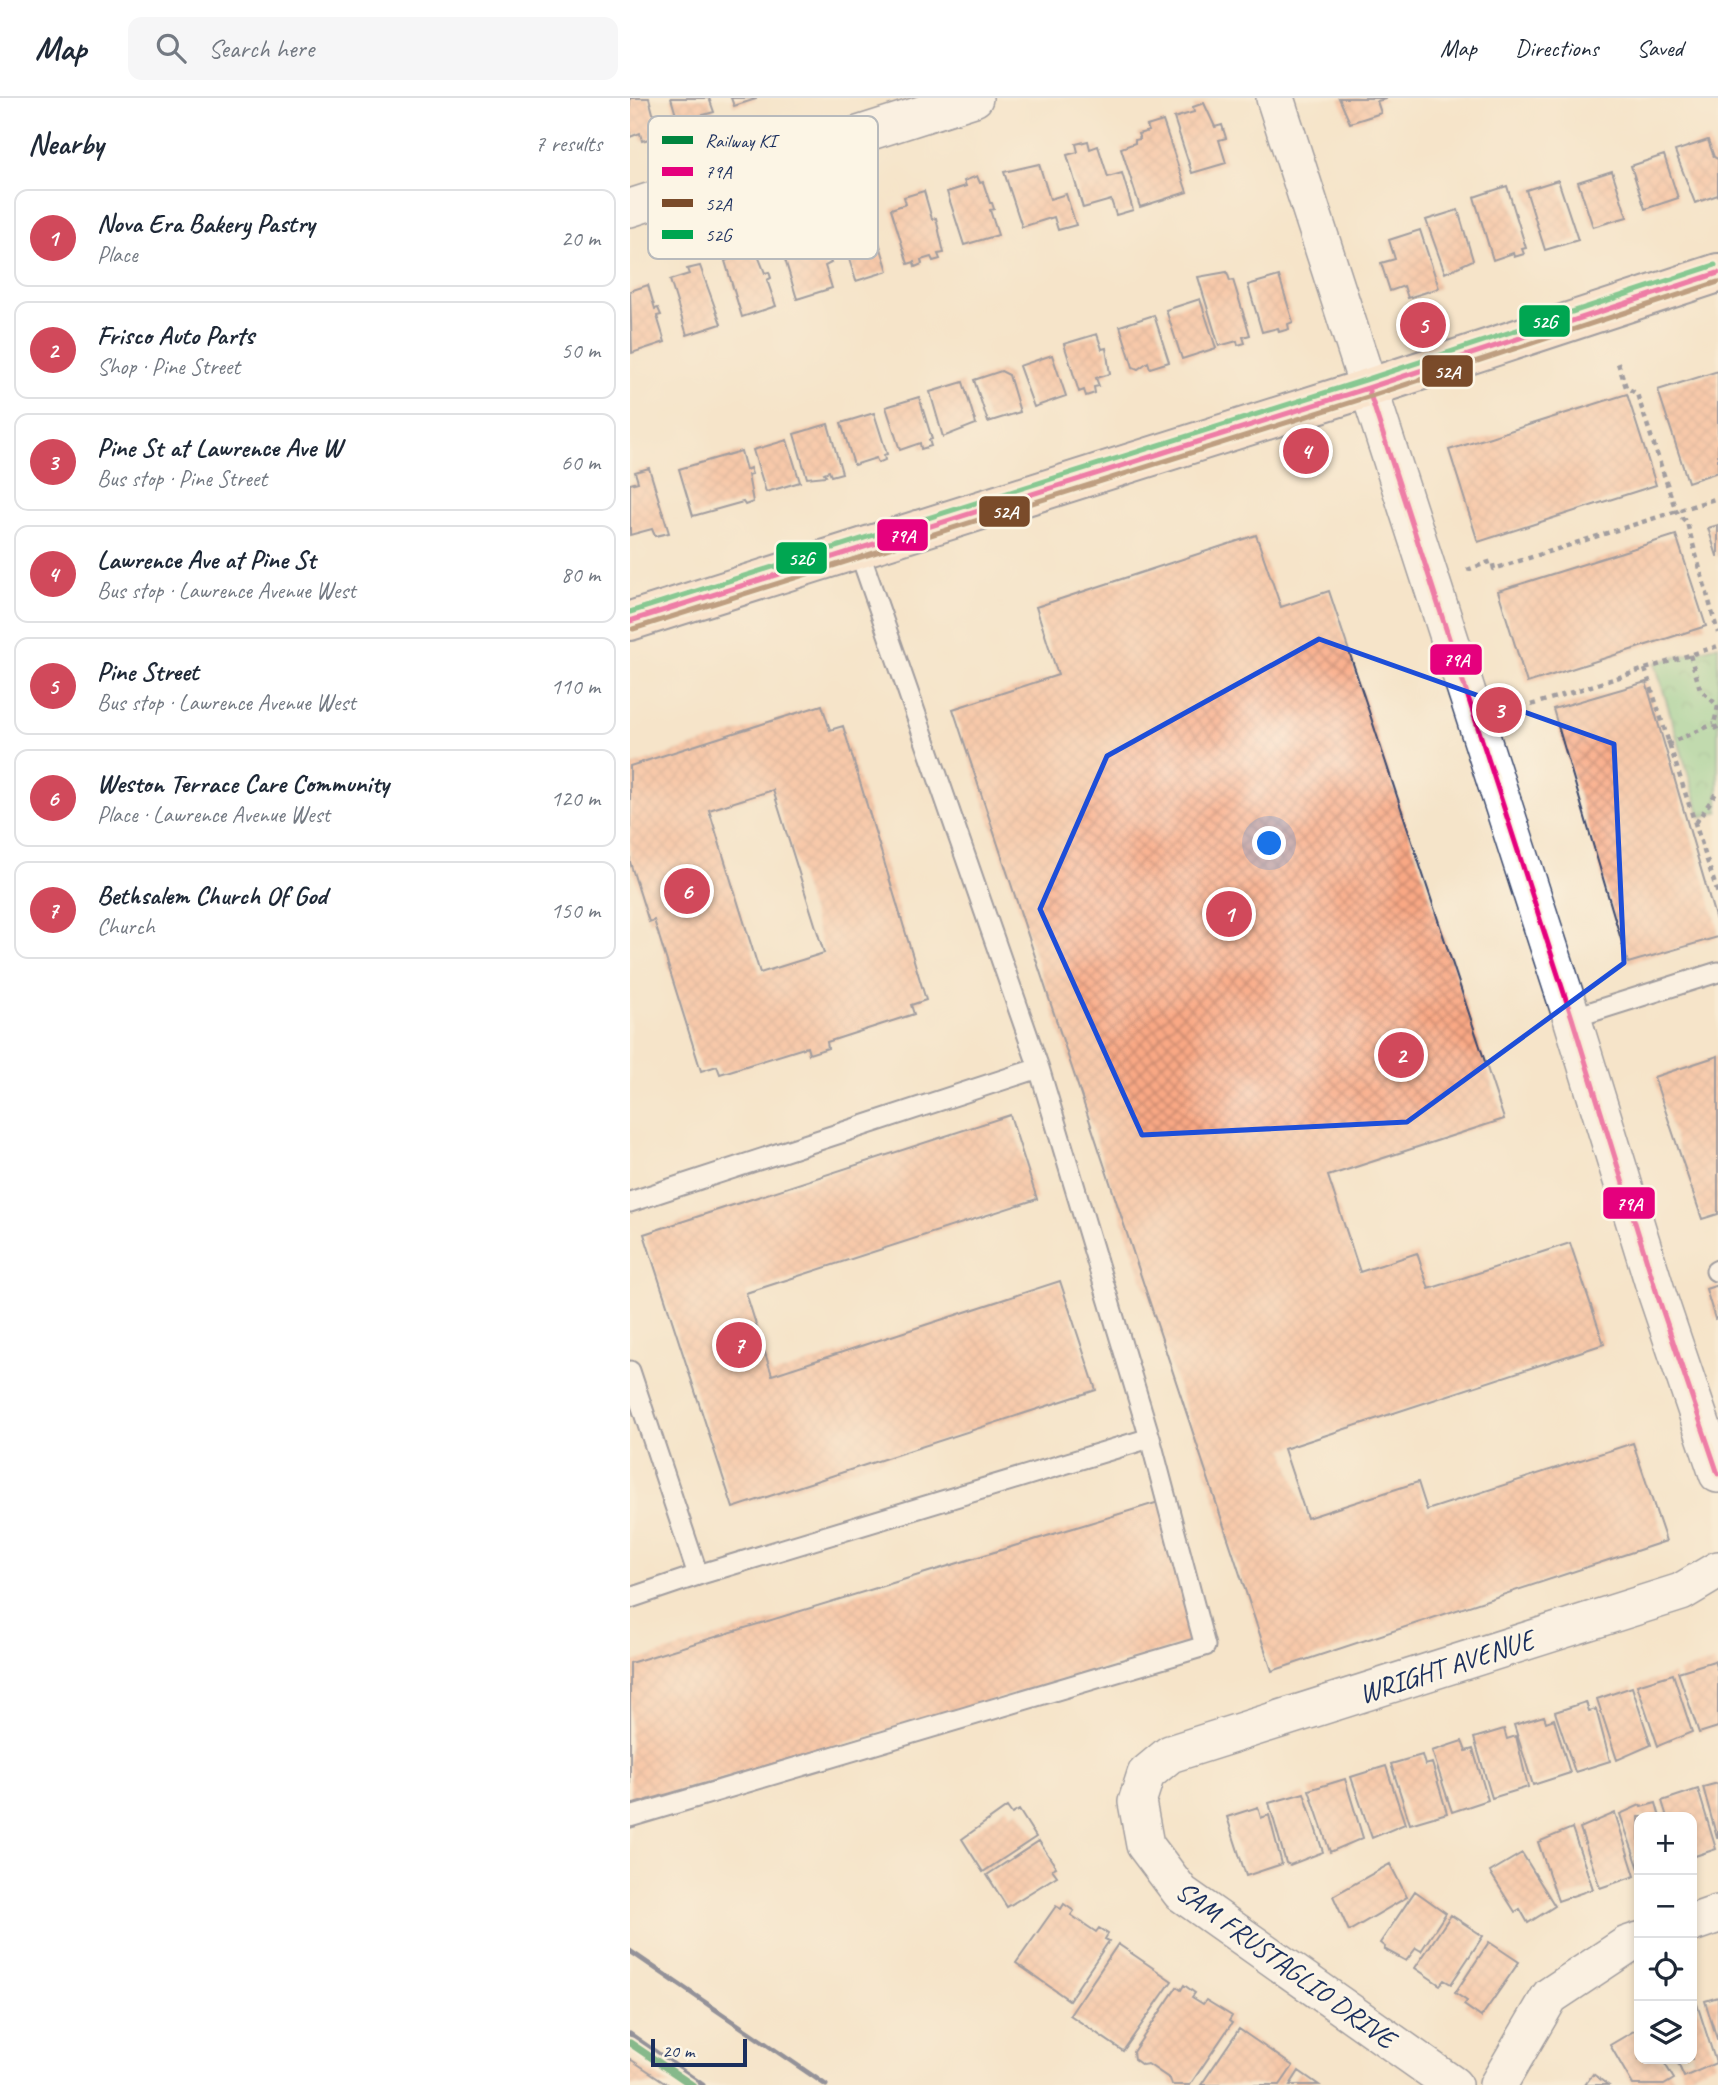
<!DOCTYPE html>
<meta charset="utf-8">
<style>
:root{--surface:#fff;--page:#f6f6f7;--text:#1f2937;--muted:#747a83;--line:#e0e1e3;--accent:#d1495b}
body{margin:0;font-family:Caveat,sans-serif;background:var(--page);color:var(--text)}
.controls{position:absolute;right:21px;bottom:21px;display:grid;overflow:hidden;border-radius:14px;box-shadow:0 4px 10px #0003}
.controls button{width:63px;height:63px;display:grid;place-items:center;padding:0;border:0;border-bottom:2px solid var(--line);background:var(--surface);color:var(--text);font:35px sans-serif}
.scale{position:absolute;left:21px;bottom:18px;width:96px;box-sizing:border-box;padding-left:7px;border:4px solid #1b2f5e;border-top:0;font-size:19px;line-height:24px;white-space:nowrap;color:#1b2f5e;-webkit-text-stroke:5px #fcf5e5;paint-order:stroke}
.you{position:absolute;left:640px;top:746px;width:24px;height:24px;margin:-18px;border:5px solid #fff;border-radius:50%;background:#1a73e8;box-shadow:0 0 0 10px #1a73e833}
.badge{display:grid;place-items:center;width:46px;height:46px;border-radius:50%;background:var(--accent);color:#fff;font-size:23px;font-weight:700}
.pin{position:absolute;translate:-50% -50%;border:4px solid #fff;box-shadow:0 2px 7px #0006}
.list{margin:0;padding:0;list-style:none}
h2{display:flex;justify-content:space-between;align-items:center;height:91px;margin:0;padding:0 28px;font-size:30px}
h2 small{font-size:23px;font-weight:400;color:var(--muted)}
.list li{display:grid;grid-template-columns:46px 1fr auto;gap:21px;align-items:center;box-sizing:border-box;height:98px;margin:0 14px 14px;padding:0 14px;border:2px solid var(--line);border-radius:14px}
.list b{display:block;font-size:26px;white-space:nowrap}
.list p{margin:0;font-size:23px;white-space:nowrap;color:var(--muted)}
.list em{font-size:23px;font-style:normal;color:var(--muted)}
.icon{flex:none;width:38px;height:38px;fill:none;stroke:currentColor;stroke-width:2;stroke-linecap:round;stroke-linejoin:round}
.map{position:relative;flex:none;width:1088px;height:1987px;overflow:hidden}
header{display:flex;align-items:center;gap:42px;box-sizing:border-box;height:98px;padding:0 35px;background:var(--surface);border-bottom:2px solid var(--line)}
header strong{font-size:33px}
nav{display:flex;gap:38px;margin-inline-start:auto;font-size:24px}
.search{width:490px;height:63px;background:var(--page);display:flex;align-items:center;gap:18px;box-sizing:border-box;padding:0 24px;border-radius:14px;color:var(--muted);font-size:26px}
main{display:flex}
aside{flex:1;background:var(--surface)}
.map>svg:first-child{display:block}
</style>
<header>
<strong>Map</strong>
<div class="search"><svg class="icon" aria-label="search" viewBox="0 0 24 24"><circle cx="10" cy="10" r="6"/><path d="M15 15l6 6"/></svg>Search here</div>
<nav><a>Map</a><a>Directions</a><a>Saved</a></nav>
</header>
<main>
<aside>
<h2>Nearby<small>7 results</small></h2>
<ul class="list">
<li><span class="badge">1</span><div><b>Nova Era Bakery Pastry</b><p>Place</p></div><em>20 m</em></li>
<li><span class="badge">2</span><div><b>Frisco Auto Parts</b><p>Shop · Pine Street</p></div><em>50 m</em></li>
<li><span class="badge">3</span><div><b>Pine St at Lawrence Ave W</b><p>Bus stop · Pine Street</p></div><em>60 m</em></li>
<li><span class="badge">4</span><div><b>Lawrence Ave at Pine St</b><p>Bus stop · Lawrence Avenue West</p></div><em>80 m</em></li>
<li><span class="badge">5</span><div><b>Pine Street</b><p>Bus stop · Lawrence Avenue West</p></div><em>110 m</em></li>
<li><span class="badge">6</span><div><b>Weston Terrace Care Community</b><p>Place · Lawrence Avenue West</p></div><em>120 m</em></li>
<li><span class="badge">7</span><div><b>Bethsalem Church Of God</b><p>Church</p></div><em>150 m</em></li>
</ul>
</aside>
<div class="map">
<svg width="1088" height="1987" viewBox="0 0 1088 1987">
<defs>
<pattern id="park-crowns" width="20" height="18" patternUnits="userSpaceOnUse" patternTransform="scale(1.75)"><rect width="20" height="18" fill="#80cf8e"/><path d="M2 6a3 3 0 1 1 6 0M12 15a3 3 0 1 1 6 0" fill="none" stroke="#68a877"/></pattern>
<pattern id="building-cross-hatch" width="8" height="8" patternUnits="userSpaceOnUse" patternTransform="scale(1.75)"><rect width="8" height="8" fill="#f9a884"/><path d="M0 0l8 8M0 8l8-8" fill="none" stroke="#c9896f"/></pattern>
</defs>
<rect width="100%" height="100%" fill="#fcf5e5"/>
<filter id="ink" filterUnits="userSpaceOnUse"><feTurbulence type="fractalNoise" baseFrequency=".0143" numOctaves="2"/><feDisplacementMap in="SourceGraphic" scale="14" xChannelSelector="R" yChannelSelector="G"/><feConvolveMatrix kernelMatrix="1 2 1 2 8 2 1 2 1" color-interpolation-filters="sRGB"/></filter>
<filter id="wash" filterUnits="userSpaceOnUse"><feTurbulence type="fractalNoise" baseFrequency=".00686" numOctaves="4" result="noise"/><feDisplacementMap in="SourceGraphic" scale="28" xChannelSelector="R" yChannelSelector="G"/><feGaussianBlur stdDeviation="1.57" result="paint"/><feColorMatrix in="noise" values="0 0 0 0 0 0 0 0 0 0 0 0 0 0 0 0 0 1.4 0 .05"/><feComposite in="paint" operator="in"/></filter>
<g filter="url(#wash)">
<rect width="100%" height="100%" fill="#f5e4c9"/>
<path fill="url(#park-crowns)" stroke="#4e7f76" stroke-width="2" d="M1088 547V714L1071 719 1025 565Z"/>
<g id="blocks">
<path fill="url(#building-cross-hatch)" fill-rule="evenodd" d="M0 0H19L29 38 12 43 10 35 0 39Z
M41 0H79L84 14 48 24Z
M101 0H126V1L104 8Z
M709 0H756V1L747 3 751 15 720 25Z
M574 5 585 29 592 27 596 40 589 42 596 65 562 75 544 20 564 14 563 9Z
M533 23 557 94 510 109 491 50 505 45V42L510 41 508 36 519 33 517 28Z
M1078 42 1084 59 1088 61V97L1065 105 1045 53Z
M458 43 460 51 468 48 478 79 492 75 503 112 486 117 481 102 453 110 437 57 448 54 446 46Z
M1034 57 1048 100 1015 111 1001 68Z
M409 66 420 101 436 96 446 127 428 132 424 119 392 129 374 74Z
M982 73 997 119 963 129 948 84Z
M347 78 350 85 353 84 360 105H362L364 111 360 112 368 137 334 147 317 94 336 88 334 83Z
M928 82 948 142 915 152 896 92Z
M877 88 896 150 892 151 894 156 884 159 883 155 863 162 844 99Z
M294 93 302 121 306 120 314 155 308 156 310 161 303 163 301 159 291 162 292 166 285 169 284 164 278 166 261 111 276 106 274 99Z
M828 112 843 162 815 175 796 122Z
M233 114 234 121 241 119 258 173 226 183 209 129 224 125 221 118Z
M181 132 183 138 186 137 192 155 197 154 201 165 195 168 202 190 167 201 150 145Z
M790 132 809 190 778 200 774 188 760 193 751 165 765 161 759 142Z
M125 150 135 175 139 174 141 180 137 182 146 208 112 219 95 163Z
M70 168 91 226 57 237 40 182 59 176 57 171Z
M597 174 600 183 603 182 620 237 613 239 615 245 608 247 607 243 589 248 568 179Z
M649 178 663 224 658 226 659 231 649 234 648 230 632 234 618 187Z
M18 187 25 211 28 210 31 217 27 218 35 244 2 255 0 193Z
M570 201 586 250 552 261 536 212Z
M524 217 539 264 520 270 518 264 508 271 503 269 490 228Z
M467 236 472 251 476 250 480 276 466 280 469 288 464 289 465 295 456 298 454 292 449 294 434 246Z
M422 257 436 298 404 309 389 268Z
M371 273 379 277 390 314 358 324 344 282Z
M1088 273V374L1058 384 1028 292Z
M333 284 346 326 313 339 300 294Z
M997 296 1026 387 848 444 819 352Z
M289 299 302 341 299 342 301 348 291 351 290 345 270 352 256 309Z
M244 315 257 356 254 357 255 362 248 365 246 360 224 367 211 325Z
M198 326 212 375 201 378 199 373 194 375 196 378 177 380 164 336Z
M157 342 170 384 136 394 123 352Z
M111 353 116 372 120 370 122 376 118 377 123 404 115 407 113 404 63 418 49 371Z
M19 370 39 435 25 438 22 431 0 437V386L8 384 5 374Z
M1088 427V458H1087L1078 430Z
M626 437 651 509 699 493 874 1021 698 1078 730 1174 787 1155 799 1191 940 1145 974 1246 654 1351 677 1420 788 1384 797 1412 1003 1345 1036 1443 642 1573 323 611 428 577 406 509Z
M1046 437 1076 528 897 585 868 493Z
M1016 584 1088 829V839L998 865 923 611Z
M192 607 200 632 213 628 296 902 281 907 284 916 197 944 198 950 179 956 177 949 90 976 87 968 71 973 24 822 19 824 0 764V668ZM143 692 194 855 130 875 79 712Z
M1088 958V1116L1072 1121 1024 979Z
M380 1017 407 1101 116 1195 142 1277 430 1183 466 1292 103 1410 14 1136Z
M1088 1187V1220L1085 1221 1076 1191Z
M532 1403 570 1542 0 1707V1565Z
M1084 1563 1088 1574V1629L1069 1635 1048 1574Z
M1043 1576 1062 1634 1028 1648 1007 1587Z
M1002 1589 1021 1647 987 1662 967 1601Z
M956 1604 959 1613 966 1611 980 1663 945 1674 925 1614Z
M914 1618 916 1624 924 1621 940 1675 903 1687 884 1627Z
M874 1631 877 1641 886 1638 898 1689 862 1700 844 1640Z
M832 1643 836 1653 843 1651 858 1702 822 1714 802 1653Z
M792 1657 795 1667 802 1665 817 1715 780 1726 761 1666Z
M756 1668 775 1726 742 1740 721 1679Z
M715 1681 733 1740 700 1754 679 1692Z
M1088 1685V1740H1087L1073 1689Z
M1068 1691 1086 1751 1062 1759V1719H1037L1032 1703Z
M674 1695 693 1754 660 1767 656 1765 639 1705Z
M1026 1705 1030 1719H1009V1771L990 1716 1010 1707 1011 1709Z
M377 1709 382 1716 389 1712 406 1739 353 1774 332 1741Z
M628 1709 631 1720 639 1717 652 1766 616 1778 597 1719Z
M985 1715 1005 1778 970 1790 950 1730Z
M942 1730 963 1791 928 1803 908 1744Z
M409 1743 426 1769 422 1771 427 1778 377 1809 357 1777Z
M892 1755 925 1808 898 1825 890 1811 885 1814 860 1774Z
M760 1766 777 1799 719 1833 703 1798Z
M785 1793 816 1815 791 1853 786 1850 776 1863 754 1851 755 1849 750 1845Z
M434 1806 444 1813 441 1817 466 1834 469 1830 478 1836 475 1841 479 1843 439 1902 386 1865 426 1808 431 1811Z
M821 1817 853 1838 821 1886 814 1882 810 1887 785 1870Z
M859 1844 889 1864 851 1919 834 1907 837 1903 825 1895Z
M488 1846 542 1883 493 1953 440 1917Z
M554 1887 565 1895 562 1899 573 1906 576 1902 602 1918 599 1923 602 1925 560 1987H542L540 1981 518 1966 512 1967 504 1961 503 1954 547 1889 551 1892Z
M1088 1899V1941H1087L1075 1903Z
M1067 1906 1086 1965 1054 1979 1046 1961H1062V1908Z
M1009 1930V1961H1032L1044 1981 1034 1987H1003L980 1947Z
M609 1931 663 1968 650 1987H571Z
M0 1961 39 1987H0Z
M669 1973 689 1987H660Z
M963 1976 978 1987H955Z"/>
</g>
</g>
<g filter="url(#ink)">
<use href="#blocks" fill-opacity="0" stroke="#3c4a6e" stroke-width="2"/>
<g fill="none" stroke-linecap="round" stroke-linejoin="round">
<g stroke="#3c4a6e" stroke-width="23">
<path id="service" d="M942 920 1088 874
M0 1104 409 970
M1086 1173 1088 1172
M0 1273 68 1477
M0 1500 68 1477 520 1340 409 970 228 450
M0 1719 575 1548 520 1340"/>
</g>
<g stroke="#3c4a6e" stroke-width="40">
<path id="minor" d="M645 0 942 920 1027 1196 1088 1376
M0 110 344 0
M1062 1825 1088 1816
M823 1987 551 1795 515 1747 507 1704 516 1676 540 1656 1051 1494 1088 1472
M868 1987 920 1898 997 1847 1009 1843"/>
</g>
<g stroke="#3c4a6e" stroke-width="42">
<path id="secondary" d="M0 523 738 290 1088 175"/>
</g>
<path stroke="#3c4a6e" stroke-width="4.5" stroke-dasharray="5 5" stroke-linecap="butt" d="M988 265 996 289 1007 296 1046 413 1057 425 1088 535
M837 472 862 463 864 471 1088 400
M1060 557 1070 591 1088 608
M1015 571 1088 796
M1088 608 1084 626 1088 633
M882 613 1088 548
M1037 646 1084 626
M1066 725 1088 692"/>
<use href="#service" stroke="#fff" stroke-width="19"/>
<use href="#minor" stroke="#fff" stroke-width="37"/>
<use href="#secondary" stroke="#fde4d1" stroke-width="38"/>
<path stroke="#1b2f5e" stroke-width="5" d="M0 1853 196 1987
M0 1936 73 1987"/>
<g stroke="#fcf5e5" stroke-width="10">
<path id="bus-1" d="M738 290 942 920 1027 1196 1088 1376
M0 523 738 290 1088 175"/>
</g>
<g stroke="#fcf5e5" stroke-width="10">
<path id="bus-2" d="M3 531 741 298 1088 184"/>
</g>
<g stroke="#fcf5e5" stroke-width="10">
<path id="bus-3" d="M0 514 735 282 1085 167"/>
</g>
<use href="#bus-1" stroke="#e5007d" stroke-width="5"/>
<use href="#bus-2" stroke="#7a4b2a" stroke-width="5"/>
<use href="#bus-3" stroke="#00a651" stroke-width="5"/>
<g stroke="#fcf5e5" stroke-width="12">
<path id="rail-1" d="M0 1945 62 1987"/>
</g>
<use href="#rail-1" stroke="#00853f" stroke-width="7"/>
</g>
</g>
<path d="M0 0H1088V1987H0ZM689 541 984 646 994 865 777 1024 512 1037 410 811 477 658Z" fill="#f5e4c9" fill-opacity=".55" fill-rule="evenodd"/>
<path fill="none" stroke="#1d4ed8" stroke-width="5" stroke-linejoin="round" d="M689 541 984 646 994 865 777 1024 512 1037 410 811 477 658Z"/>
<g text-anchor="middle" stroke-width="5" stroke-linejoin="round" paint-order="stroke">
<g font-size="28" fill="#1b2f5e" stroke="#fcf5e5">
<text transform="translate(816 1568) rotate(-18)" y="10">WRIGHT AVENUE</text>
<text transform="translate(656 1866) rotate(36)" y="10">SAM FRUSTAGLIO DRIVE</text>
</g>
</g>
<rect x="18" y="18" width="230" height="143" rx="10" fill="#fcf5e5" stroke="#b8babc" stroke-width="2"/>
<rect x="32" y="38" width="31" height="8" fill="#00853f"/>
<rect x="32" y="69" width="31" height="9" fill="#e5007d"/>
<rect x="32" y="101" width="31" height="8" fill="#7a4b2a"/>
<rect x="32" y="132" width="31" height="9" fill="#00a651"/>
<g font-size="19" fill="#1b2f5e">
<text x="75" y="49">Railway KI</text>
<text x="75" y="80">79A</text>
<text x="75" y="112">52A</text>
<text x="75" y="143">52G</text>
</g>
<g stroke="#fcf5e5" stroke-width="2.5">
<rect x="888" y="206" width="53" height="34" rx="7" fill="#00a651"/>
<rect x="791" y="256" width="53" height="34" rx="7" fill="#7a4b2a"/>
<rect x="348" y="397" width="53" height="33" rx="7" fill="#7a4b2a"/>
<rect x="246" y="420" width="53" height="34" rx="7" fill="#e5007d"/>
<rect x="145" y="443" width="53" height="34" rx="7" fill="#00a651"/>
<rect x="799" y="545" width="54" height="33" rx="7" fill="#e5007d"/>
<rect x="972" y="1088" width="54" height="34" rx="7" fill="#e5007d"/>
</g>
<g font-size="19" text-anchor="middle" font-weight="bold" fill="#fff">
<text x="914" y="230">52G</text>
<text x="817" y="280">52A</text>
<text x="375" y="420">52A</text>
<text x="272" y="444">79A</text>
<text x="171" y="467">52G</text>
<text x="826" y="568">79A</text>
<text x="999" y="1112">79A</text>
</g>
</svg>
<div class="controls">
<button>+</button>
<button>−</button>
<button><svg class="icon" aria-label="locate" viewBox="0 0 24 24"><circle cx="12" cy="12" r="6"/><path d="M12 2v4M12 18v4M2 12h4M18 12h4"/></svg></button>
<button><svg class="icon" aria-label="layers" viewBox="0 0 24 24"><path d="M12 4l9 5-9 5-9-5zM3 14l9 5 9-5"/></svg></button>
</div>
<div class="scale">20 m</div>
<div class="you"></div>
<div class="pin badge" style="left:599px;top:816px">1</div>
<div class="pin badge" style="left:771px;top:957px">2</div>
<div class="pin badge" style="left:869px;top:612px">3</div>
<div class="pin badge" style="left:676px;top:353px">4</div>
<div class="pin badge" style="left:793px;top:227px">5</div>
<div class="pin badge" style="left:57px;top:793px">6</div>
<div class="pin badge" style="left:109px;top:1247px">7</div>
</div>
</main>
